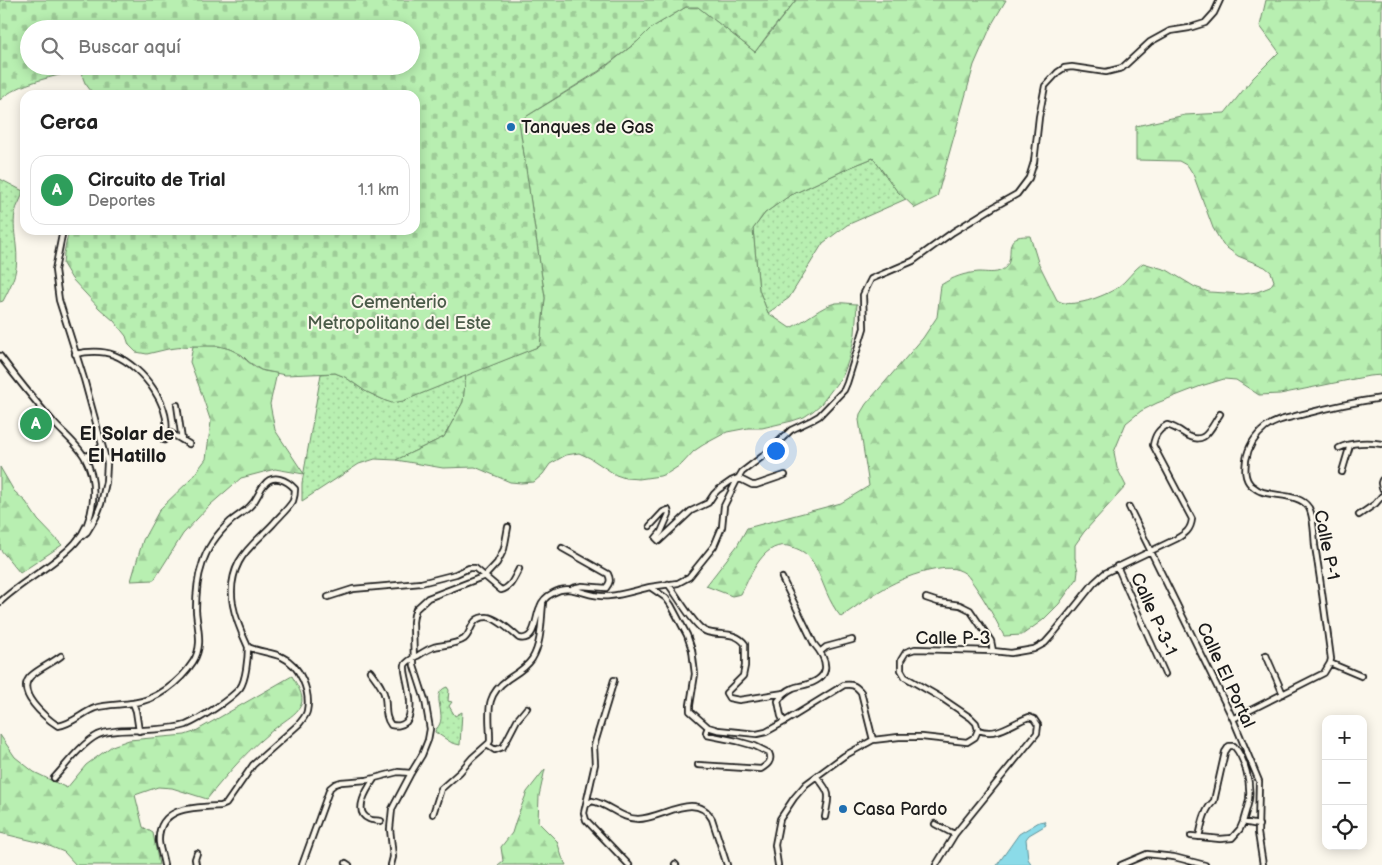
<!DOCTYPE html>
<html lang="es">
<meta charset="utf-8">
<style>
:root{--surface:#fff;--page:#f6f6f6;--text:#222;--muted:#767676;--line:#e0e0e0;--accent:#ea580c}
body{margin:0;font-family:"Balsamiq Sans",sans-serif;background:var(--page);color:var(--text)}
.controls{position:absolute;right:15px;bottom:15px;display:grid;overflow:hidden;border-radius:10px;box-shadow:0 2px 12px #0003}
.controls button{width:45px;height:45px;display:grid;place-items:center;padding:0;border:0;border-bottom:1px solid var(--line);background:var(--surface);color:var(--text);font:25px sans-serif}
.you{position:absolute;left:775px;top:450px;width:18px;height:18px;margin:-12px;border:4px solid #fff;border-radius:50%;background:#1a73e8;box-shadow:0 0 0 8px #1a73e833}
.badge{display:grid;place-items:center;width:32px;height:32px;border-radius:50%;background:var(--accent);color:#fff;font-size:16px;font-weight:700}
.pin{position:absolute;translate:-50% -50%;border:2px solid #fff;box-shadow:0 1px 5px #0006}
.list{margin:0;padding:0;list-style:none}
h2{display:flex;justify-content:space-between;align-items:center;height:65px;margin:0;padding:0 20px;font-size:21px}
h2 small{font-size:16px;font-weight:400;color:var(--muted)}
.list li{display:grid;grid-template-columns:32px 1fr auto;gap:15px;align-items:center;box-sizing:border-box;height:70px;margin:0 10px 10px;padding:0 10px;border:1px solid var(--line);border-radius:15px}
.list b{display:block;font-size:19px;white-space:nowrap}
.list p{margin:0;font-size:16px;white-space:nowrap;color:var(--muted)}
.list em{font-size:16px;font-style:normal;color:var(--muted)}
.icon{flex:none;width:28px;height:28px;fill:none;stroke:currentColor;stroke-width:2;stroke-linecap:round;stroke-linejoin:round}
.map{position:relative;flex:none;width:1382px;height:865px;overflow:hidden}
.search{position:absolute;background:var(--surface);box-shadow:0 2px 12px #0003;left:20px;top:20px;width:400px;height:55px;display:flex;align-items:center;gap:12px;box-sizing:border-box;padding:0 18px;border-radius:28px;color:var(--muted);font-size:19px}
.panel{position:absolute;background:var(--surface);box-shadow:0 2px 12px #0003;left:20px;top:90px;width:400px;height:145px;border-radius:15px}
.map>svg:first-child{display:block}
</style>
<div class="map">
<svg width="1382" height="865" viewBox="0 0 1382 865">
<defs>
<pattern id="grass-dots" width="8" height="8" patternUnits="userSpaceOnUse" patternTransform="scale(1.25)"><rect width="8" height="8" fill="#b8efb1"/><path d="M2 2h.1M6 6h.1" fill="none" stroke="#9ecc98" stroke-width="1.8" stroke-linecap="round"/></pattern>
<pattern id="forest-firs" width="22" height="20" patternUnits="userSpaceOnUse" patternTransform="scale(1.25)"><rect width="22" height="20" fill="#b8efb1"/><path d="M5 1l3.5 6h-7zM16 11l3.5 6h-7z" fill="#9ecc98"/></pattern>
<pattern id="cemetery-stones" width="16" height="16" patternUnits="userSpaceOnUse" patternTransform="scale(1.25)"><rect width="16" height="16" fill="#b8efb1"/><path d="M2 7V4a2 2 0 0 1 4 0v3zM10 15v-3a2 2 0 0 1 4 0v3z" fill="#9ecc98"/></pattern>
</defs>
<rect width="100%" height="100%" fill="#fbf7ec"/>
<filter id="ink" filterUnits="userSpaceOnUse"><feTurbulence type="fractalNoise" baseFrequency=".02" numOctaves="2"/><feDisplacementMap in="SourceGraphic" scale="10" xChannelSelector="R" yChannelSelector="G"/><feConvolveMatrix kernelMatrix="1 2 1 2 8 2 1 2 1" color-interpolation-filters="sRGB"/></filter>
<g filter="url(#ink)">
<path fill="url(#grass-dots)" stroke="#6a8666" d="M873 158 897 191 906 199 847 225 823 243 789 298 768 313 759 290 753 229 765 213 789 196 851 167Z
M0 179 23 191C22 199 16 206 15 213 13 224 15 235 16 245 19 269 14 280 3 301L0 302Z
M335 373 345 377 365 391 386 401H403L466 375 463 402 444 437 396 460 375 459 359 464 302 501V483L321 374Z
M447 687 449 690 448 701 452 702 449 706 455 716 462 712 460 745 452 743 435 732 436 729C450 717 428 693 447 687Z"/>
<path fill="url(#forest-firs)" stroke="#6a8666" d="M796 0H1006L992 24 974 65 937 197 915 208 897 191 873 158 851 167 789 196 765 213 753 229 759 290 768 313 790 328C804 322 823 305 836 303 843 302 851 304 857 304L855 334 850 356 843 375 821 404 813 411 804 417 792 421 762 428H748L727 432 703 445 694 451 682 464 668 473 660 476 639 479 625 478 616 475 590 458 579 453 566 455 550 464 543 474 534 482 521 483 510 482 475 467 443 468 396 460 444 437 463 402 466 375 540 346 545 298 519 121 599 72 638 41 651 28 686 7H698L755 52Z
M1266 0H1382V375L1369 376 1280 394 1259 395 1236 380 1224 379 1201 386 1157 403 1141 411 1126 423 1114 452 1117 468 1126 486 1084 532 1075 545V558L1078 571 1077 579 1059 604 1043 620 1022 635 1004 636C995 618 986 602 975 586 972 582 969 577 966 574 955 566 945 568 933 570 896 577 871 596 841 617 827 600 825 585 815 566 809 555 804 551 792 547 764 538 751 575 741 594L732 596 706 586 737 546 747 528 841 503 869 486 859 420 860 414 866 404 923 338 937 317 941 285C953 277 965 273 979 272 986 272 996 274 1002 270 1017 262 1003 242 1018 237 1021 236 1026 236 1030 236L1038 262 1057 300C1071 310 1104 296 1117 288 1127 281 1133 270 1143 263L1167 270 1195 287 1209 292 1243 294 1257 292 1270 287 1274 281 1271 272 1265 267 1238 256 1223 245 1213 228 1193 174 1188 166 1179 161 1136 160V126L1185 115 1225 113 1253 78 1279 52 1260 26Z
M193 346C206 346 219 344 232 350 243 355 250 366 261 370 266 372 272 372 277 373L270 404 275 430 304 474 275 469 241 478 210 505 183 534 154 580 131 581 143 540 160 509 191 479 206 459 211 422 199 386 190 362Z
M0 467 14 491 26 502 38 520 62 545 20 573 0 549Z
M292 676C296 684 305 695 301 705 297 714 285 720 278 726 250 747 229 772 207 799L172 788 158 787 135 795 143 827 153 833 159 865H76L64 852 42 843 0 833V735L15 757 34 772 67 788 86 765 112 746 129 740 185 735 194 732Z
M545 769 539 796 538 822 557 841 562 857 566 865H498L503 861 501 847 512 833 516 820 527 792Z"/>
<path fill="url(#cemetery-stones)" stroke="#6a8666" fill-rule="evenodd" d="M0 0H796L769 33 755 52 698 7H686L651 28 638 41 599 71 519 121 545 298 540 346 403 401 392 403 386 401 365 391 345 377 335 373 285 375 261 370 249 362 242 355 230 349 219 346H193L168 349 147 354 136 352 129 345 126 336 114 321 99 308 72 279 63 264 64 253 69 230H415V95H94L85 83 80 70C56 76 17 83 0 100ZM29 29H411V66H29Z"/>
<path fill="#8bdbe8" stroke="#5f8f96" d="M1044 821 1046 825 1029 835 1026 839 1028 859 1032 865H997L1019 834 1039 822Z"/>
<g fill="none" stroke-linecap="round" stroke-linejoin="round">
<g stroke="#1c1c1c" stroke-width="8">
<path id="minor" d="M63 230 55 270 59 300 84 379 107 463 106 482 101 504 96 517 87 532 78 539
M75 354C89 351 101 350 114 355 142 366 176 409 164 440
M0 356C17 379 36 402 55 424 64 434 79 446 85 458 99 484 95 521 75 543 54 566 23 580 0 602
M177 405 182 440
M167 431 189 444
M1339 448C1351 442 1369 442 1382 444
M84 456C92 455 98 452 102 445
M1342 472 1350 445
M1382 480 1381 483 1382 488
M1129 507 1233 719 1259 781 1258 833 1263 865
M1359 515 1375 504 1382 496
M650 526 663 512 668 510 669 514 661 532 656 538 659 541 691 511 708 503 714 494 718 490 731 481 738 478 752 485H756L785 475
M562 548 608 574C611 580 610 583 606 588L582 586 573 588
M1117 566 1165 674
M782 578 814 644C827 659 833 676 808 684 803 686 797 686 793 688 786 691 782 695 778 701L781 716 784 722
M668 584C677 595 694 626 705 631 718 637 735 630 745 644V666L743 676 726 693 729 698 739 700 784 693
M650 587 678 583 689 577 714 546 722 527 724 506 736 482 742 472 767 453 791 430 812 420 819 416 844 390 847 383 864 328 863 295 871 279 913 261 953 232 992 208 1017 194 1029 178 1034 162 1039 117 1045 86 1058 72 1064 68 1072 67 1106 72 1122 68 1150 42 1170 31 1189 28 1205 23 1214 13 1220 0
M328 597 353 589 421 583 456 574 469 568H475L501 590C511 588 514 578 519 569
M926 598 938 602 960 605 970 610 991 641 993 651
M820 652 826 647 852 640
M1266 655 1283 694
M61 656C52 663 40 668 31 676 14 692 46 718 58 726 72 724 82 713 95 708 107 704 120 705 133 703 157 700 180 682 193 662 204 645 197 628 196 610 196 595 197 579 202 565 207 547 218 533 231 521 241 513 252 508 258 495 260 492 261 488 264 485 273 473 287 480 295 489 295 493 294 498 293 501 288 509 279 517 273 524 262 536 247 547 239 562 224 591 235 619 248 647 259 652 271 652 282 657 300 665 311 692 307 711 306 716 302 720 299 724L253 765 226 804 221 806C195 807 157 806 159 842 160 850 163 858 164 865
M1330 663 1361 676
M370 671C376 679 383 687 385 697 387 707 384 716 391 725 397 726 401 726 406 722 414 713 409 691 407 681 406 676 404 670 405 665 407 661 413 658 417 656 422 653 428 649 434 647 443 645 457 644 464 639 473 632 469 617 487 617 496 617 512 632 519 638 536 642 535 617 540 607 542 601 547 596 553 593 572 582 588 599 609 596 622 595 637 590 650 587L666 598 671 605 687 635 692 650 695 674 690 705V711L708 727 718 730 757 734 766 732 784 722 844 685C852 684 855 685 861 692L873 740
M614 680 594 746 595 764 584 813 586 820 629 865
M133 703 136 711 139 731
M1233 719 1324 673 1330 663 1331 659C1326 621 1321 583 1315 546 1314 536 1314 517 1309 508 1300 493 1274 497 1260 491 1257 490 1254 487 1251 485 1244 478 1245 469 1246 460 1248 448 1255 436 1265 428 1275 420 1288 418 1300 415 1327 408 1354 402 1382 398
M487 745 495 750 503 747 517 720 527 708
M698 765 761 769C767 765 773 761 769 753L755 746 737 741 707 735 706 732 708 727
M817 777C832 795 829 795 825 817
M54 778C66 765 82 743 98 735 112 729 130 731 144 730 157 729 174 729 186 725 200 719 231 699 240 688 246 680 248 657 248 647
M374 779C368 788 352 812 369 819 372 821 378 820 381 821
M586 805 592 801C609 804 621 819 638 819 662 819 696 790 712 819L727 865
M433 814 441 789 460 772 472 758 489 743 490 741C490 713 483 697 508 679 517 673 526 668 532 659 542 643 541 620 543 603
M935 824 950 832 955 834
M1191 836 1220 839 1232 838 1240 829 1243 822 1259 825
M1199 837C1202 824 1204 810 1214 801L1225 752 1229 746H1234C1245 759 1251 782 1249 799 1248 806 1245 814 1243 822
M346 863 349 865
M675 864 676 865
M196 865 195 859 197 853
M302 865 330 788 335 784 341 782 367 780 398 772 411 773
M391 865 393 857 390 829 392 809 411 773 422 755 428 740 430 729 425 700 414 666 413 622 414 615 416 609 428 598 485 576 497 563 504 549 508 527
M778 865 775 845 780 819 794 798 806 784 844 756 873 740 899 737H922L967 742 975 737 978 730 976 723 971 718 943 699 905 677 901 670V660L906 652 915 649 993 651 1011 653 1034 649 1045 643 1053 634 1094 583 1105 573 1176 539C1185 534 1191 530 1192 519L1153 445C1155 435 1158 430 1167 425 1175 427 1179 430 1185 434 1205 447 1210 429 1220 414
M936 865 955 834 1037 733 1038 725 1034 719 1029 717C1010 724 998 737 978 730
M1121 865 1147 854 1174 857 1205 865"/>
</g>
<use href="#minor" stroke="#fbf7ec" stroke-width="4.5"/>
</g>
</g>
<g fill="#1f6fb2" stroke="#fbf7ec" stroke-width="2">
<circle cx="511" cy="127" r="5"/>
<circle cx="843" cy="809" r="5"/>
</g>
<g text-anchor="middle" stroke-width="4" stroke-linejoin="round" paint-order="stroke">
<g font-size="18" fill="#1c1c1c" stroke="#fbf7ec" text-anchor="start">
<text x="521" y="133">Tanques de Gas</text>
<text x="853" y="815">Casa Pardo</text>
</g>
<g font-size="18" fill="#4b5b49" stroke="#fbf7ec">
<text x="399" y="308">Cementerio<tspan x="399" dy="21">Metropolitano del Este</tspan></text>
</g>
<g font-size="18" fill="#1c1c1c" stroke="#fbf7ec">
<text transform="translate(1327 545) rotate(79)" y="6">Calle P-1</text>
<text transform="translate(1154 614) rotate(66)" y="6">Calle P-3-1</text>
<text x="953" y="644">Calle P-3</text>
<text transform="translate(1226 675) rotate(65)" y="6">Calle El Portal</text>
</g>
<g font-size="19" font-weight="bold" fill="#1c1c1c" stroke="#fbf7ec">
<text x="127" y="440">El Solar de<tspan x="127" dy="22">El Hatillo</tspan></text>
</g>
</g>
</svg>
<div class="controls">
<button>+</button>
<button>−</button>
<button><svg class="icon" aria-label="locate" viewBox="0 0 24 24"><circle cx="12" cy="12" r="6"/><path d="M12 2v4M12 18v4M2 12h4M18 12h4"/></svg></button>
</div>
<div class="you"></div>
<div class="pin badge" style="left:36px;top:424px;background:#2e9e5b">A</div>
<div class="search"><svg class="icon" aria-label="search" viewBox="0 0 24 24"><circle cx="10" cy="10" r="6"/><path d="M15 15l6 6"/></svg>Buscar aquí</div>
<section class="panel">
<h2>Cerca<small></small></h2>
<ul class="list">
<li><span class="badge" style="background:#2e9e5b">A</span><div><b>Circuito de Trial</b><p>Deportes</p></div><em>1.1 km</em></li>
</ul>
</section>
</div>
